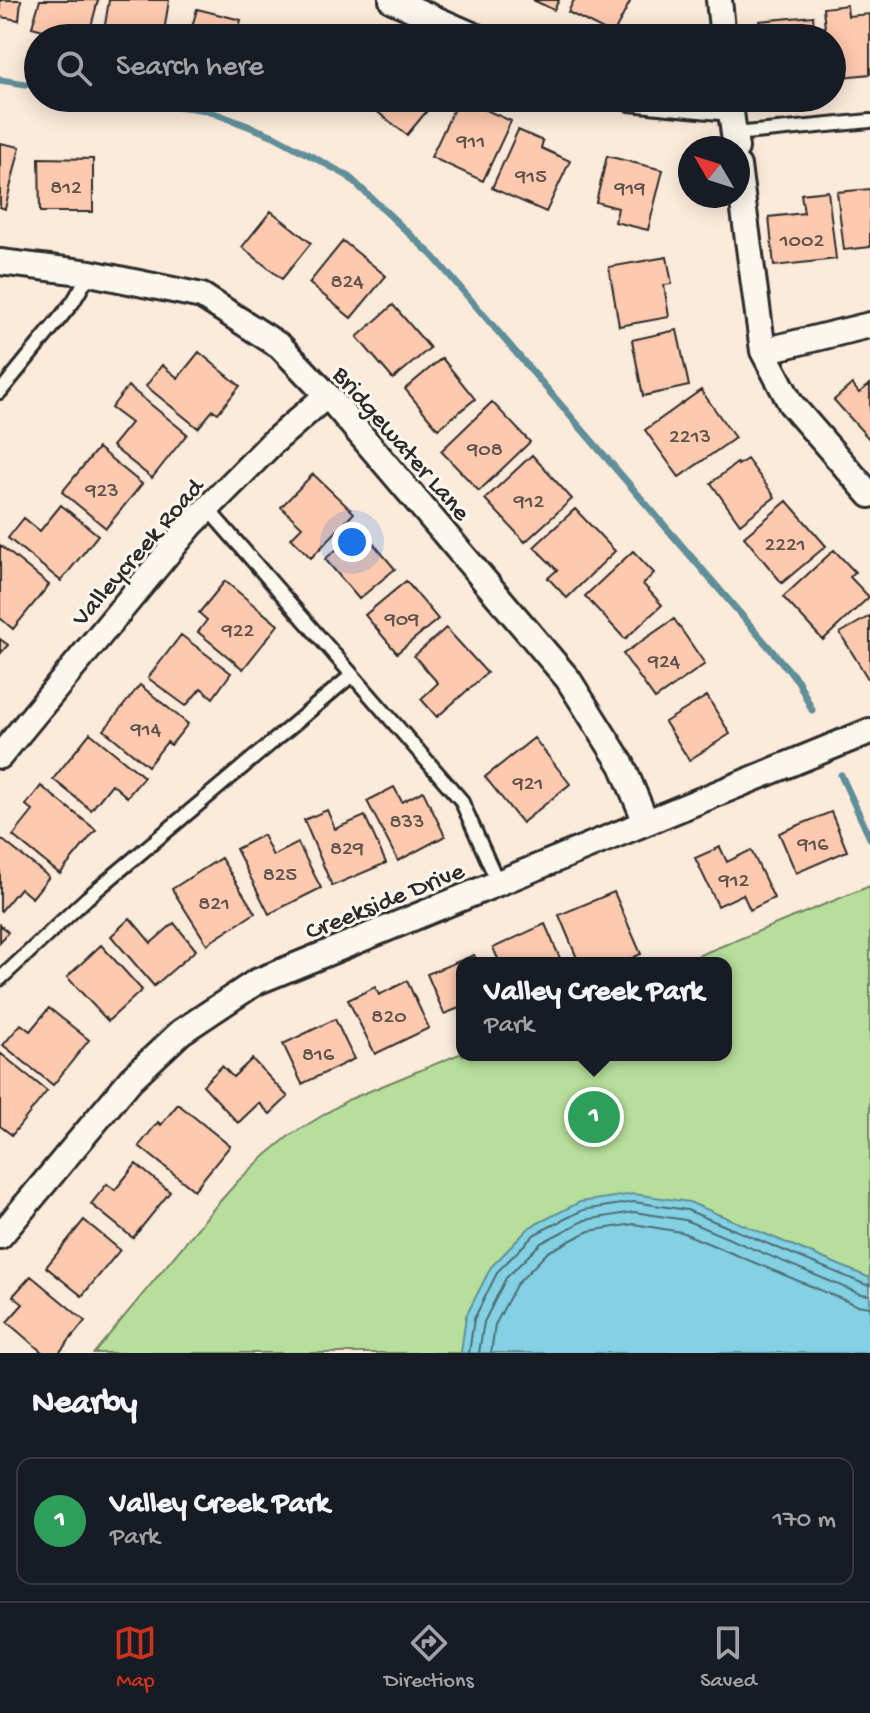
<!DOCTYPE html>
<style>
:root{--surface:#171b24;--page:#20242c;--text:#f1f3f6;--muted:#9ea1a6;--line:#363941;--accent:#c8321e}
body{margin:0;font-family:"Gochi Hand",sans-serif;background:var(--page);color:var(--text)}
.compass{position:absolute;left:678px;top:136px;width:72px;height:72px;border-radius:50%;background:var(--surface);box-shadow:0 4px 20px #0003;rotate:309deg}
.you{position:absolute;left:352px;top:542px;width:28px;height:28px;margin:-20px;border:6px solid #fff;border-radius:50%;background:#1a73e8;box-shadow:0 0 0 12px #1a73e833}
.badge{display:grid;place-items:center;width:52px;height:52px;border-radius:50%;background:var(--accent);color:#fff;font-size:26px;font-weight:700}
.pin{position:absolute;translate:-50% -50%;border:4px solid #fff;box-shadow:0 2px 8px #0006}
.popup{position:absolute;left:456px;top:957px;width:276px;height:104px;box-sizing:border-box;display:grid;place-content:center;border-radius:16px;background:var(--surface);filter:drop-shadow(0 2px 6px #0005);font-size:26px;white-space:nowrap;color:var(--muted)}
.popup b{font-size:30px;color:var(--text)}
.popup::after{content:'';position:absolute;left:50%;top:100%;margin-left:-16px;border:16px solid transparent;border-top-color:var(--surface)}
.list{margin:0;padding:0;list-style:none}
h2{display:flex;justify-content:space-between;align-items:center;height:104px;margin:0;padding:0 32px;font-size:34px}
h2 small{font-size:26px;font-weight:400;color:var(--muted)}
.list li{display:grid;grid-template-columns:52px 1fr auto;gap:24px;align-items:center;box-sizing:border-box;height:128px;margin:0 16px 16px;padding:0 16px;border:2px solid var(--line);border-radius:16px}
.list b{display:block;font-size:30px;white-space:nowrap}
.list p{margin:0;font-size:26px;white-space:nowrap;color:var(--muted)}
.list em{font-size:26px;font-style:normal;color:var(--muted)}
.icon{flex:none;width:44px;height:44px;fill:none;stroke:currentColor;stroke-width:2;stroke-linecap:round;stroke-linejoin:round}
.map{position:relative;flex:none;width:870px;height:1353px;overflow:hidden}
.search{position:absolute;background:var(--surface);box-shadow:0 4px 20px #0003;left:24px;right:24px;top:24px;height:88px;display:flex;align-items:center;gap:20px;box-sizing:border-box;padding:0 28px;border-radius:44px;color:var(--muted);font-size:30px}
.sheet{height:248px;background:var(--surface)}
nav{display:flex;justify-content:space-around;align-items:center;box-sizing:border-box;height:112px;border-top:2px solid var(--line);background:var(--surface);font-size:22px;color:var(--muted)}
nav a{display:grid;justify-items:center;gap:4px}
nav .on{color:var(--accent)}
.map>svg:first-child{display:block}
</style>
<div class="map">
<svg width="870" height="1353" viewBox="0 0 870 1353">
<rect width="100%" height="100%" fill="#fceada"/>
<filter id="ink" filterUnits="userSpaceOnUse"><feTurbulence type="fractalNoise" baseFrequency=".0125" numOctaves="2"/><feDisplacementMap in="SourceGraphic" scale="16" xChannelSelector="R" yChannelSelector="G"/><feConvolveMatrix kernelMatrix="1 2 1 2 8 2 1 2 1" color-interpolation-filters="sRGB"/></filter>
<g filter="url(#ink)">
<path fill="#b7df9b" stroke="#718563" stroke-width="2" d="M870 886V1353H94L215 1207 238 1181 267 1154 289 1136 348 1100 462 1053V1055H726V963H680Z"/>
<path fill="#83d1e2" stroke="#608f99" stroke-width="2" d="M634 1194 689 1202 870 1278V1353H461L466 1316 491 1267 530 1227 580 1202Z"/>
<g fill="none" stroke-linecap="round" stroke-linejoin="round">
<path stroke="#4e6d74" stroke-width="2" d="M469 1353 474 1319 498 1271 535 1234 583 1210 634 1202 687 1210 864 1284 870 1285
M479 1353 484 1322 506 1278 541 1243 585 1220 634 1212 685 1220 860 1294 870 1295
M491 1353 495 1325 516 1285 548 1252 589 1231 634 1224 681 1232 856 1305 870 1307"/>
<path stroke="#608f99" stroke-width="7" d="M0 80 38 86
M123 98 206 110 274 136 348 176 433 256 798 681 812 710
M841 775 870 838"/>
</g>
<path fill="#fecaaf" stroke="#2b2b2b" stroke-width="2" d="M0 0H21L19 20 0 17Z
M40 0H98L88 38H73L32 27Z
M109 0H169L163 38 103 37Z
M533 0H559L554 10Z
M574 0H631L613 35 568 12Z
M847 5 848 16 870 14V74L832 78V38H826L823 8Z
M197 9 241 20 236 38H189Z
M813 16 815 38H761L759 21Z
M377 98H434L436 100 407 135 370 106Z
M459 98 511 121 483 181 431 157Z
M518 130 543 141 541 148 570 161 546 212 492 188Z
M0 143 20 147 5 209 0 207Z
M607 156 663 170 648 230 615 222 618 208 596 202Z
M39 158 93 159V212H40Z
M870 189V247L844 250 837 192Z
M828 191 836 259 774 266 769 217 804 213 801 194Z
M271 211 311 243 282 279 242 247Z
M343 241 386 276 351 318 309 283Z
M667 257 672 284 664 285 669 317 619 326 609 267Z
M393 305 430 348 393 379 357 337Z
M677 330 689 386 643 396 632 340Z
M199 352 240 386 218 413 213 410 198 428 146 386 162 365 178 378Z
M442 358 475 399 438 429 405 389Z
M852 384 859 393 870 384V440L834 400Z
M128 386 187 434 152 478 112 446 131 423 111 408Z
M701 390 735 438 679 477 645 430Z
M492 402 530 442 479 491 441 451Z
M98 448 142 484 106 528 62 492Z
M532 455 572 499 525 542 485 499Z
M747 459 775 497 740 524 711 483 737 463 738 465Z
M313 474 354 513 311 558 291 538 302 527 281 507Z
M787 501 826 546 782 583 744 537Z
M61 505 98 535 61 581 8 538 24 518 40 531Z
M575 509 615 551 567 598 548 578 557 570 534 547Z
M361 529 395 569 359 599 325 559Z
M0 545 49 585 13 629 0 618Z
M834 550 855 572 850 577 869 597 823 640 783 597Z
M633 551 654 573 643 584 662 605 625 639 585 596Z
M225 581 278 625 243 669 198 632 207 620 199 613Z
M406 581 438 619 397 653 365 615Z
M870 616V682L840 633Z
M674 619 705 664 655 699 623 654Z
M446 628 487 673 437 717 421 699 438 683 414 656Z
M181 635 231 673 213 698 201 688 186 706 148 678Z
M0 639 8 645 0 654Z
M140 685 188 724 171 745 167 742 148 766 104 730Z
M707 696 730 734 689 760 665 722Z
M90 733 144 777 127 797 112 784 91 810 53 779Z
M534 738 570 784 522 823 485 777Z
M41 786 96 830 60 874 13 836 33 811 26 805Z
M394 787 402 802 423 791 445 836 398 861 367 801Z
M327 810 335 829 365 816 386 863 332 886 304 820Z
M831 812 847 851 796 873 779 833Z
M263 835 273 856 298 843 321 888 269 914 236 849Z
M0 838 49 877 32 898 20 888 1 911 0 910Z
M720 847 727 862 751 850 774 898 750 910 743 894 718 906 695 858Z
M221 858 255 913 207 944 172 889Z
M614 892 641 954 621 963H579L559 915Z
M130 918 151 943 174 923 196 950 154 986 111 936Z
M545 924 562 963H500L493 948Z
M0 925 8 932 0 942Z
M101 945 142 990 108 1021 67 977Z
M474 955 478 963H462V1007L444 1014 427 974Z
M407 981 429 1028 375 1054 348 1000 375 987 379 995Z
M49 1008 89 1040 53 1085 3 1045 21 1024 30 1031Z
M335 1019 354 1059 302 1084 283 1044Z
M0 1053 47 1091 12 1135 0 1126Z
M252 1059 288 1097 270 1114 259 1103 238 1123 203 1085 222 1066 233 1077Z
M178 1104 230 1146 194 1190 139 1146 158 1122 161 1125Z
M136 1164 170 1192 133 1238 91 1204 107 1184 115 1190Z
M84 1220 120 1250 82 1296 46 1267Z
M31 1276 85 1321 59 1353H43L7 1322 23 1304 13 1296Z"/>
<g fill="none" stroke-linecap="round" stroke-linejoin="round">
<g stroke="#2b2b2b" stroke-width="18">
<path id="lane" d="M734 134 870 121
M0 392 73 302 90 273
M207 508 461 800 498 883
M0 979 87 898 352 675"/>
</g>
<g stroke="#2b2b2b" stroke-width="30">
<path id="street" d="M392 0 479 38
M719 0 723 38
M630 98 730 108
M729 98 736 148
M738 166 763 351 791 404 870 495
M0 262 90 273 202 296 280 346 327 395 568 679 622 765 646 822
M763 351 870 325
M0 756 191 525 272 443 327 395
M0 1236 131 1079 181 1032 256 982 870 731"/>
</g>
<use href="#lane" stroke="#fbf7ec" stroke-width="12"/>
<use href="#street" stroke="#fbf7ec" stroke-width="24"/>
</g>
</g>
<g text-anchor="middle" stroke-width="6" stroke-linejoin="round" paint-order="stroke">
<g font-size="22" fill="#60534c">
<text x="471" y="147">911</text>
<text x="531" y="182">915</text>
<text x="66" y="193">812</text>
<text x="630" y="194">919</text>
<text x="802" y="246">1002</text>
<text x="347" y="287">824</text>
<text x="690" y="442">2213</text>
<text x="485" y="455">908</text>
<text x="102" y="496">923</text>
<text x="529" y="507">912</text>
<text x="785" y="550">2221</text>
<text x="402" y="625">909</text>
<text x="238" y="636">922</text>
<text x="664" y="667">924</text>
<text x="146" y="735">914</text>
<text x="528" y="789">921</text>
<text x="407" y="827">833</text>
<text x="813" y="850">916</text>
<text x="347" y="854">829</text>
<text x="280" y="880">825</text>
<text x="734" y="886">912</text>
<text x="214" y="909">821</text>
<text x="389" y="1022">820</text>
<text x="318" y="1060">816</text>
</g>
<g font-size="26" fill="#2b2b2b" stroke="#fbf7ec">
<text transform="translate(403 442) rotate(49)" y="9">Bridgewater Lane</text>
<text transform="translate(136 551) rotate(-49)" y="9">Valleycreek Road</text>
<text transform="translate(384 899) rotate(-22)" y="9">Creekside Drive</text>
</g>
</g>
</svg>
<svg class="compass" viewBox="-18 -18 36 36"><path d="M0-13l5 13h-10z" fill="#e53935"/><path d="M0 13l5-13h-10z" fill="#9ea1a6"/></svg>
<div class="you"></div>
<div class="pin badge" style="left:594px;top:1117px;background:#2e9e5b">1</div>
<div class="popup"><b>Valley Creek Park</b>Park</div>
<div class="search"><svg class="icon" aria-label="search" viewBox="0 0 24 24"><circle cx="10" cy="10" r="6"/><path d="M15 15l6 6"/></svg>Search here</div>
</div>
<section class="sheet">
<h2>Nearby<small></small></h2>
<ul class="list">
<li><span class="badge" style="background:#2e9e5b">1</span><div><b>Valley Creek Park</b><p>Park</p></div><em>170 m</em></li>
</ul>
</section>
<nav>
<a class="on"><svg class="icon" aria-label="map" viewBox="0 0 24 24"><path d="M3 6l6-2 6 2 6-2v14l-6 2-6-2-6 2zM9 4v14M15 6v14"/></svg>Map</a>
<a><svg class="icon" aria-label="directions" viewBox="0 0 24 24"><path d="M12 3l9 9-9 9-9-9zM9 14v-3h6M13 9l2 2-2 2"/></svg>Directions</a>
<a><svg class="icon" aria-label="saved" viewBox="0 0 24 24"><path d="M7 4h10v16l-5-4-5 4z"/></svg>Saved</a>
</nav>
